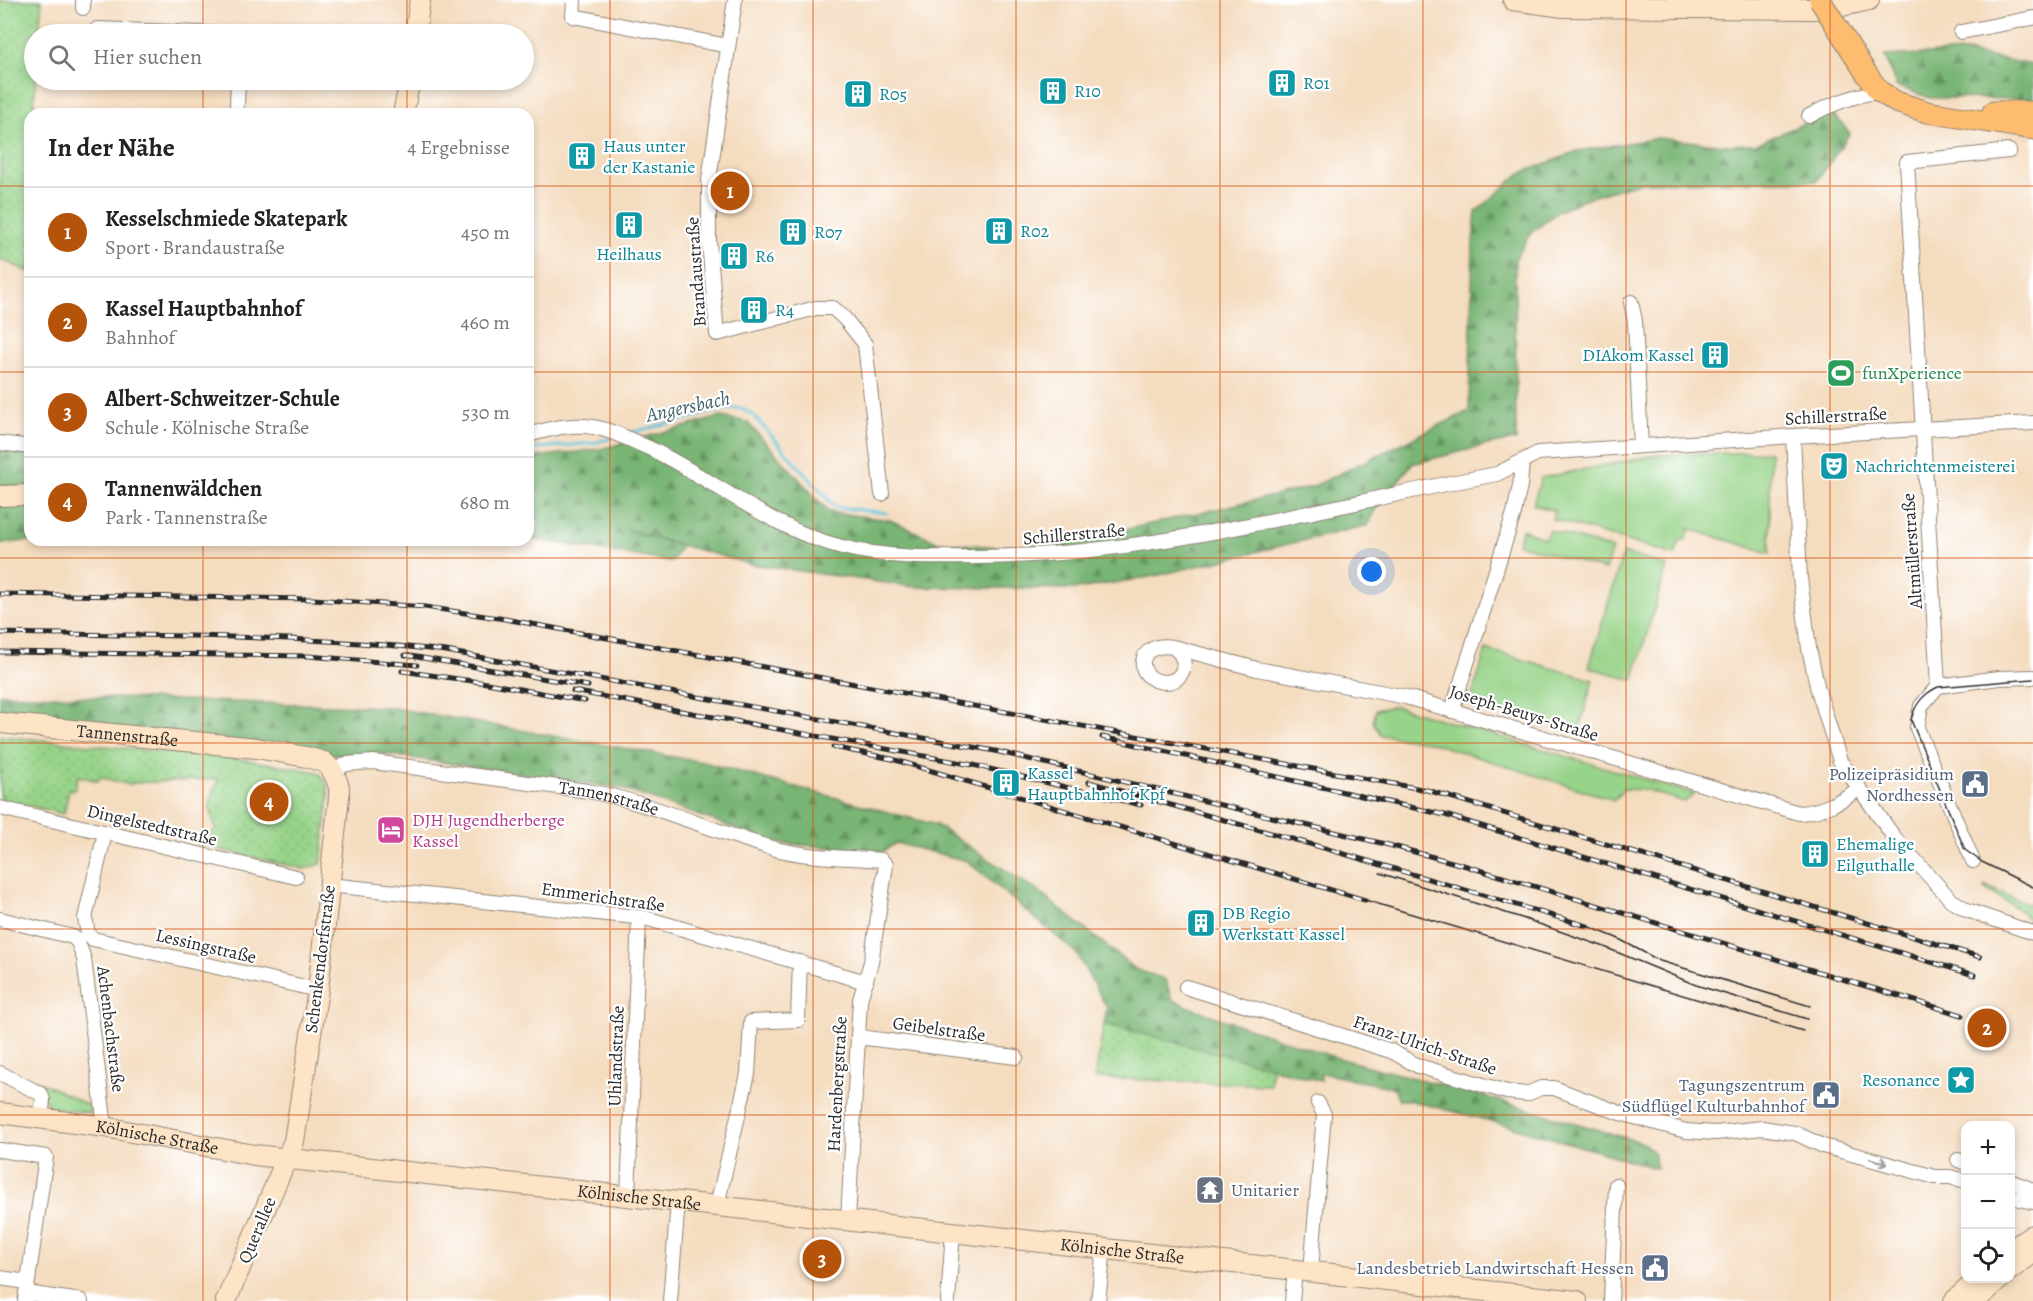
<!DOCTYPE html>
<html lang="de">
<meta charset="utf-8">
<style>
:root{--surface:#fff;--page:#f6f6f6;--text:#222;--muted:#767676;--line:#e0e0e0;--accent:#b45309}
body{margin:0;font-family:Alegreya,serif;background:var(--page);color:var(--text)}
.controls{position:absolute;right:18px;bottom:18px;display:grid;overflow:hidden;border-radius:12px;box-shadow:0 3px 9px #0003}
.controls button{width:54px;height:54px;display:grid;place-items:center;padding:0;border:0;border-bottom:2px solid var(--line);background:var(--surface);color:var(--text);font:30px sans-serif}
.you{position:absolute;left:1372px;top:572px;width:21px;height:21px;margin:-15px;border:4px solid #fff;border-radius:50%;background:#1a73e8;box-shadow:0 0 0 9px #1a73e833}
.badge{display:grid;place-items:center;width:39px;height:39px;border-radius:50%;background:var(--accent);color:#fff;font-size:20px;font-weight:700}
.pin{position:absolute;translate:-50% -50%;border:3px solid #fff;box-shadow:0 2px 6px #0006}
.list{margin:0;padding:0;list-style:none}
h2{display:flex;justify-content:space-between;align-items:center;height:78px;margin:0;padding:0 24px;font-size:26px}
h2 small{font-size:20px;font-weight:400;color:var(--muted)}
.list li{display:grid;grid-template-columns:39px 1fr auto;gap:18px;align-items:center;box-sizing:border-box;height:90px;padding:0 24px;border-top:2px solid var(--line)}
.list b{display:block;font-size:22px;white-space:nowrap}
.list p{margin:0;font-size:20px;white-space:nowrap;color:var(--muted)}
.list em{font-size:20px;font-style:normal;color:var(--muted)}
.icon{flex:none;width:33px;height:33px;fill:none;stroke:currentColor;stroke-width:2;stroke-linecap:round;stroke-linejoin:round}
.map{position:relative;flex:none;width:2033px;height:1301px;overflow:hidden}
.search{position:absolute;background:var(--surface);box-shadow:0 3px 9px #0003;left:24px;top:24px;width:510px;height:66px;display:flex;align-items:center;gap:15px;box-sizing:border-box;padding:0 21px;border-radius:33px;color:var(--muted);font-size:22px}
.panel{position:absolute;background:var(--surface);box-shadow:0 3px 9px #0003;left:24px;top:108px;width:510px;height:438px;border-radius:18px}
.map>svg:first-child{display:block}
</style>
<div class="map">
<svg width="2033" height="1301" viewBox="0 0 2033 1301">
<defs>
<pattern id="forest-firs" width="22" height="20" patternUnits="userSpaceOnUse" patternTransform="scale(1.5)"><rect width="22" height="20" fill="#79b574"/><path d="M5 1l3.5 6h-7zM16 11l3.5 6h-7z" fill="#63935f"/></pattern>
<pattern id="park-dots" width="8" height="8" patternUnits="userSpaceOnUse" patternTransform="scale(1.5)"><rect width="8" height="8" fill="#97d388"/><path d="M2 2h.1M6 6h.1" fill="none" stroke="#82b576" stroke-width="1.8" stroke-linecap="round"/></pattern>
</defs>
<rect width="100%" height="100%" fill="#fff"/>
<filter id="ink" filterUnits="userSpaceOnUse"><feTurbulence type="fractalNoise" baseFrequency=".0167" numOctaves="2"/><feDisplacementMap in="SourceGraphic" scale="12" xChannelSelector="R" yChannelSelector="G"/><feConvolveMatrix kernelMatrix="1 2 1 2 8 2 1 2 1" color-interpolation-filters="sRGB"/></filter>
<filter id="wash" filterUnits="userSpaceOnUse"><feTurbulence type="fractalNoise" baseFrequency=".008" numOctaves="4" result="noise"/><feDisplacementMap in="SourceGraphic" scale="24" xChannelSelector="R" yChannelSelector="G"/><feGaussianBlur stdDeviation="1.35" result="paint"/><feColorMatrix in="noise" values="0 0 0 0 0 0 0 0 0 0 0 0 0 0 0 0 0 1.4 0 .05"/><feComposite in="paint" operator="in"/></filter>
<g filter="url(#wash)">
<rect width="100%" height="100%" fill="#f4dcbf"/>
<path fill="#97d388" stroke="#617f5a" stroke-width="1.5" d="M1770 452V553L1689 529 1685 541 1680 540 1675 555 1552 519 1554 511 1533 504 1541 478 1657 455Z
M1522 529 1545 539 1549 530 1612 549 1605 570 1518 544Z
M1623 553 1667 566 1633 680 1589 667Z
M1486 649 1593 680 1578 733 1475 702 1472 696Z
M1395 706 1695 794 1684 802 1647 790 1624 789 1614 800 1429 742 1381 735 1373 722 1376 710Z
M1985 886 2033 906V920L2024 916 2023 912 1984 888Z
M36 1080 90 1106 91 1113 49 1107 37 1086Z"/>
<path fill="url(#forest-firs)" stroke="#527050" stroke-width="1.5" d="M1966 52 2033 65V99L1930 98 1896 86 1885 56Z
M1831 112 1850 133 1817 181 1642 182 1584 199 1559 211 1531 233 1515 259 1516 440 1491 444 1412 464 1377 507 1368 525 1155 576 1078 589 915 587 750 564 627 530 681 546 672 562 528 538V458L600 449 721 417 747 422 829 512 890 520 938 542 997 547 1067 543 1312 487 1469 411 1473 241 1476 212 1519 174 1578 151 1658 138 1726 145 1756 144Z
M0 447 30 451V486L0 487Z
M30 502V540H34L0 544V504Z
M0 694 388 707 703 762 936 825 1036 890 1137 970 1165 979 1172 1000 1213 1016 1340 1059 1477 1094 1643 1143 1655 1154 1656 1168 1491 1121 1408 1100H1399L1394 1088 1321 1073V1081L1104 1024 1107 1008 1076 953 967 861 896 843 882 852 874 854 839 848 777 843 620 788 377 753 343 755 253 743 0 715Z"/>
<path fill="url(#park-dots)" stroke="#617f5a" stroke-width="1.5" d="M0 0H42L39 34H34L36 80 33 114H30V148L24 184 30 187V272L0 259Z
M0 736 247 760 318 772C326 779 328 787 329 797L321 864 304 869 195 844 216 829C206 802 208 804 219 779L132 783 131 785 99 777 98 781 78 776 74 790 69 789 64 814 0 799Z
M1104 1024 1272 1067 1270 1085 1095 1078Z"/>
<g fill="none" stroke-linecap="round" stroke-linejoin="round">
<path stroke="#61c6de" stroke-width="3" d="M630 433 725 409 741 408 753 415 835 507 886 513
M528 449 594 443 612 438"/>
</g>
</g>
<g filter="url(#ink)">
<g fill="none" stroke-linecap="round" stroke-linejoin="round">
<g stroke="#908475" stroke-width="16">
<g id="street">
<path d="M574 0 573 16 728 46"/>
<path d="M735 0 709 180V242L717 334 816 308H833L845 319 865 344 882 494"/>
<path d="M83 8V0"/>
<path d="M97 29 225 34"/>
<path d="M1961 32 2033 18"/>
<path d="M237 105 238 80"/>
<path d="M1809 116C1832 103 1853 96 1879 91"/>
<path d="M1631 302 1635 321 1641 446"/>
<path d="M528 435C549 429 571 423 593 427 613 430 630 440 649 448 713 479 773 530 842 547 886 558 933 558 978 557 1154 556 1325 506 1497 474L1538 453 1793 436 2033 423"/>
<path d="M1793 436 1800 578 1809 648 1818 690 1840 761 1894 837 1951 900 1967 910 2033 933"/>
<path d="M0 443 30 447"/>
<path d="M1173 647C1182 653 1188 665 1180 675 1176 681 1170 682 1164 682 1134 680 1135 641 1173 647L1257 669 1406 697 1799 813C1822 812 1839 802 1859 789"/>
<path d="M1938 686 1907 162 2009 151"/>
<path d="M1938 686 1921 706 1917 728 1973 861"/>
<path d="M1938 686 1999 678 2033 677"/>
<path d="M1452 711 1514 513 1520 486 1522 462"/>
<path id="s1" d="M332 772 346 764 373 762 588 791C653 803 713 832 776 849 810 858 847 857 881 860L886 865 871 962 860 1000 848 1220"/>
<path d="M0 808 296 877"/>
<path d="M105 833 85 918 88 934 93 939 318 990"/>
<path d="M329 885 645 918 866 982"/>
<path d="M0 919 73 937 78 942 84 959 105 1127"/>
<path d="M1186 987 1391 1051 1418 1066 1507 1092 1527 1094 1541 1088H1554L1620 1113 1686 1131 1716 1133 1762 1128 1795 1133 1823 1146 1935 1177H1950L1966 1181"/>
<path d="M858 1037 1016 1057"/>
<path d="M0 1073 41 1094 43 1100 41 1118"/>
<path d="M0 1150 46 1157 25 1301"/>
<path d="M1958 1160 1966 1163"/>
<path d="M2010 1181 2033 1190"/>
<path d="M628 1196 639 917"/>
<path d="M2010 1197 2033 1202"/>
<path d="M717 1205 748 1074 751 1022 798 1020 800 962"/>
<path d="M1311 1271 1324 1114 1318 1103"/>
<path d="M0 1278 27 1282"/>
<path d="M26 1293 81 1301"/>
<path d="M670 1301 678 1201"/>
<path d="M948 1301 953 1232"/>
<path d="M1098 1301 1104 1249"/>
<path d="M1292 1301 1295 1270"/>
<path d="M1611 1301 1616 1185"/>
</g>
</g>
<g stroke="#908475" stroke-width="22">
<g id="secondary">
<path d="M1513 0 1563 7 1811 9 1833 8 1869 0"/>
<path d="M415 34 420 0"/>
<path d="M403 114 410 80"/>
<path d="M0 496 30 495"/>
<path id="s2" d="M0 723 257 748 306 757 324 762 330 768 335 776 339 787V797L318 990 294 1141 226 1301"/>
<path id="s3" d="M0 1113 105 1127 254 1155 1577 1301"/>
<path d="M2010 1250 2033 1235"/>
<path d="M2010 1270 2033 1253"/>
<path d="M1954 1301 1979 1278"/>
<path d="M1975 1301 2001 1278"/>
</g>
</g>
<g stroke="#908475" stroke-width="23">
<path id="primary" d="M1866 73 1879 91 1896 102 1927 112 2033 129
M1993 112H2033"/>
</g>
<use href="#street" stroke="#fff" stroke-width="14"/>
<use href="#secondary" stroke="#fee4c6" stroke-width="20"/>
<use href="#primary" stroke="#fdbc70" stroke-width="21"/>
<path stroke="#2b2b2b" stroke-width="1.5" d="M2033 679 1938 687C1923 694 1915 704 1911 720L1965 850 1982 862 2033 887
M1380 873 1522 918 1602 946 1696 985 1807 1019
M1365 900 1803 1031
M1587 926 1617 938 1660 961 1810 1006"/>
<g stroke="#2b2b2b" stroke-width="5">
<path id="rail" d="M0 594 313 599 425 607 505 619 1427 790 1980 957
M0 633C149 636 298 634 446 651L995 751 1385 844 1463 865 1962 1015
M0 652 308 656 417 665
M405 655 588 686
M402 671 487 683 585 701
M573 691 973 765 1141 805
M1102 737 1445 815 1974 975
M833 747 892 759 1365 900
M1089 782 1324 848 1587 926"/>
</g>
<use href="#rail" stroke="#fff" stroke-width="3" stroke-dasharray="9" stroke-linecap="butt"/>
<g stroke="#908475" stroke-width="23" stroke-linecap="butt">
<path id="primary-bridge" d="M1820 0 1866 73"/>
</g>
<use href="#primary-bridge" stroke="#fdbc70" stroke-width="21"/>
</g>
<defs><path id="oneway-shaft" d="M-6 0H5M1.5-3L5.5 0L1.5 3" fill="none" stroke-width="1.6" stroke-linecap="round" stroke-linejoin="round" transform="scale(1.5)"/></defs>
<use stroke="#a0a0a0" href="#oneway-shaft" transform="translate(1879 1161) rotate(15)"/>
</g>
<path fill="none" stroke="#d5540f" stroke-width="1.5" stroke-opacity="0.55" d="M203 0V34M407 0V34M610 0V1301M813 0V1301M1016 0V1301M1220 0V1301M1423 0V1301M1626 0V1301M1830 0V1301M203 80V114M407 80V114M0 186H30M528 186H2033M0 372H30M528 372H2033M203 540V1301M407 540V1301M0 558H2033M0 743H2033M0 929H2033M0 1115H2033"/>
<defs>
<g id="building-square" transform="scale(1.5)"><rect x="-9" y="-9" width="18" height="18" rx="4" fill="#0f9aa8" stroke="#fff"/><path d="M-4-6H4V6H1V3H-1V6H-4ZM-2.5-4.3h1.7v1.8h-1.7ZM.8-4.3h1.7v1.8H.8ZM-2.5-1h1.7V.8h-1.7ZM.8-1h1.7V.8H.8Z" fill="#fff"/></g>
<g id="stadium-square" transform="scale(1.5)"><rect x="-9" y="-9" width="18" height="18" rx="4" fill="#2e9e5b" stroke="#fff"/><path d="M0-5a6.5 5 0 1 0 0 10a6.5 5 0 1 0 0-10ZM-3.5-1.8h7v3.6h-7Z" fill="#fff"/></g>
<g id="theatre-square" transform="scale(1.5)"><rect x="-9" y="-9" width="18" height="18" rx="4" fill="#0f9aa8" stroke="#fff"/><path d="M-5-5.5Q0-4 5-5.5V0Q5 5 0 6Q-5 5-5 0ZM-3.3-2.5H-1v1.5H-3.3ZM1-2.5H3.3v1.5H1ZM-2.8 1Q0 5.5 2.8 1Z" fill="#fff"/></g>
<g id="civic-square" transform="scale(1.5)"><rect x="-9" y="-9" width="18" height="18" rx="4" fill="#5c6f8a" stroke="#fff"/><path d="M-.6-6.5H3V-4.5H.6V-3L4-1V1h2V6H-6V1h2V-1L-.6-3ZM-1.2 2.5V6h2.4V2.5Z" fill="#fff"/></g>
<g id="hotel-square" transform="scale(1.5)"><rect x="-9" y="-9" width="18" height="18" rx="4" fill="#d1479c" stroke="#fff"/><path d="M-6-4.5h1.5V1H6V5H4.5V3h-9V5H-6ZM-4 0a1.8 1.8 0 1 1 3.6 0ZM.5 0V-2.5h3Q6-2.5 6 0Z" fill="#fff"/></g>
<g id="sight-square" transform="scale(1.5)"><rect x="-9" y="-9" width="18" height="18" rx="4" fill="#0f9aa8" stroke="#fff"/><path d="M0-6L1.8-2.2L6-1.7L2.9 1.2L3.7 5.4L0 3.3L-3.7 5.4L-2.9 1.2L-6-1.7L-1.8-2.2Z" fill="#fff"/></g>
<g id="temple-square" transform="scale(1.5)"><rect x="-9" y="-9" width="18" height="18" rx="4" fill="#6b7280" stroke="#fff"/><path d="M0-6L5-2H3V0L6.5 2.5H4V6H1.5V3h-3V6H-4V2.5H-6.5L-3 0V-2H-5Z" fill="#fff"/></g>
</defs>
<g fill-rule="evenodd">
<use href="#building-square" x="1282" y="83"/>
<use href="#building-square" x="1053" y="91"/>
<use href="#building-square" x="858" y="94"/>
<use href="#building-square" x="582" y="156"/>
<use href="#building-square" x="629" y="225"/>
<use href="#building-square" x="999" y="231"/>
<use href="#building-square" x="793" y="232"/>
<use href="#building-square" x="734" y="256"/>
<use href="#building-square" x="754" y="310"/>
<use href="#building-square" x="1715" y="355"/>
<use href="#stadium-square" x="1841" y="373"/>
<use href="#theatre-square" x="1834" y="466"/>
<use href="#building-square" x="1006" y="783"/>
<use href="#civic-square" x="1975" y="784"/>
<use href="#hotel-square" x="391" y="830"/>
<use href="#building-square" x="1815" y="854"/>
<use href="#building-square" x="1201" y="923"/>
<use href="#sight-square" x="1961" y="1080"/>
<use href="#civic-square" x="1826" y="1095"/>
<use href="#temple-square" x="1210" y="1190"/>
<use href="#civic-square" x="1655" y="1268"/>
</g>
<g text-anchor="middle" stroke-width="4.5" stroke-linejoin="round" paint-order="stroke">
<g font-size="18" fill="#0d838f" stroke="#fff" text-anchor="start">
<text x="1303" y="89">R01</text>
<text x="1074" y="97">R10</text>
<text x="879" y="100">R05</text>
<text x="603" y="152">Haus unter<tspan x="603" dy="21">der Kastanie</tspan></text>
<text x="1020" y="237">R02</text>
<text x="814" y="238">R07</text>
<text x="629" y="260" text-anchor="middle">Heilhaus</text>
<text x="755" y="262">R6</text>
<text x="775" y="316">R4</text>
<text x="1694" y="361" text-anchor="end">DIAkom Kassel</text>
<text x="1855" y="472">Nachrichtenmeisterei</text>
<text x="1027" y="779">Kassel<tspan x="1027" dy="21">Hauptbahnhof Kpf</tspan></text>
<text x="1836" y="850">Ehemalige<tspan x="1836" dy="21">Eilguthalle</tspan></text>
<text x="1222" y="919">DB Regio<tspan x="1222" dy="21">Werkstatt Kassel</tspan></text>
<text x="1940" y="1086" text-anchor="end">Resonance</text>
</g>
<g font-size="18" fill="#2b2b2b" stroke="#fff">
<text transform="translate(696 272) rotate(-94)" y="6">Brandaustraße</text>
<text transform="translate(1836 416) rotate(-3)" y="6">Schillerstraße</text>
<text transform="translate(1074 534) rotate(-5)" y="6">Schillerstraße</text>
<text transform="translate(1912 551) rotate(-94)" y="6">Altmüllerstraße</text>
<text transform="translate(1524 713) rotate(17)" y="6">Joseph-Beuys-Straße</text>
<text dy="6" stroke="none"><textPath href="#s2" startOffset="128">Tannenstraße</textPath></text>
<text dy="6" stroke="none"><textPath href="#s1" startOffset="282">Tannenstraße</textPath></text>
<text transform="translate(152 825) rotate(13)" y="6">Dingelstedtstraße</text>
<text transform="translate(603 897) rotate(8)" y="6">Emmerichstraße</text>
<text transform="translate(206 946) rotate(13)" y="6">Lessingstraße</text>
<text transform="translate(320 959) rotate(-83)" y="6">Schenkendorfstraße</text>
<text transform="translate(111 1029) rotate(83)" y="6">Achenbachstraße</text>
<text transform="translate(939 1029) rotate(8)" y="6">Geibelstraße</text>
<text transform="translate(1425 1045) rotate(19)" y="6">Franz-Ulrich-Straße</text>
<text transform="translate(616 1056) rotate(-88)" y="6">Uhlandstraße</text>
<text transform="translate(837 1084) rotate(-87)" y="6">Hardenbergstraße</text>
<text dy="6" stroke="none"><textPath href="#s3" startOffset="159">Kölnische Straße</textPath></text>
<text dy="6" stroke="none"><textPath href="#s3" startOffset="645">Kölnische Straße</textPath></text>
<text transform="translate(257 1230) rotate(-67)" y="6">Querallee</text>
<text dy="6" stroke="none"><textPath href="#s3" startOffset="1131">Kölnische Straße</textPath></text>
</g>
<g font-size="18" fill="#27864d" stroke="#fff" text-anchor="start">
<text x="1862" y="379">funXperience</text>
</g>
<g font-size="18" fill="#4e5e75" stroke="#fff" text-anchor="end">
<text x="1954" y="780">Polizeipräsidium<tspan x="1954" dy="21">Nordhessen</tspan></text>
<text x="1805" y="1091">Tagungszentrum<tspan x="1805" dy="21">Südflügel Kulturbahnhof</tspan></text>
<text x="1634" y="1274">Landesbetrieb Landwirtschaft Hessen</text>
</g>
<g font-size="18" fill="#b23c85" stroke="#fff" text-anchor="start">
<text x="412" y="826">DJH Jugendherberge<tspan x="412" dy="21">Kassel</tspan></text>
</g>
<g font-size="18" fill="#5b616d" stroke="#fff" text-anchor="start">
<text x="1231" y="1196">Unitarier</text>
</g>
<g font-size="20" font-style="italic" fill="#3e616a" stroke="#fff">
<text transform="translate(688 406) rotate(-12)" y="7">Angersbach</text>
</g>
</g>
</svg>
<div class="controls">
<button>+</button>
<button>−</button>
<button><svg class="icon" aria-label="locate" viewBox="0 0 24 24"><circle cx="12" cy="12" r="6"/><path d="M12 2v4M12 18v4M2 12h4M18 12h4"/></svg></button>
</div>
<div class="you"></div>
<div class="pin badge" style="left:730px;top:191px">1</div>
<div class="pin badge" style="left:1987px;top:1028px">2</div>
<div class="pin badge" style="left:822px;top:1259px">3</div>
<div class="pin badge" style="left:269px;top:802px">4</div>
<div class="search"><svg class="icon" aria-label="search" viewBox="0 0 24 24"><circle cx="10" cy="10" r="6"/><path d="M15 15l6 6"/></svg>Hier suchen</div>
<section class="panel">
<h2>In der Nähe<small>4 Ergebnisse</small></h2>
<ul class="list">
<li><span class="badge">1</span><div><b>Kesselschmiede Skatepark</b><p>Sport · Brandaustraße</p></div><em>450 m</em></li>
<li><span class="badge">2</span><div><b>Kassel Hauptbahnhof</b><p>Bahnhof</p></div><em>460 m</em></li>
<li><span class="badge">3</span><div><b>Albert-Schweitzer-Schule</b><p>Schule · Kölnische Straße</p></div><em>530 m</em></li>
<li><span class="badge">4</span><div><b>Tannenwäldchen</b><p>Park · Tannenstraße</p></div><em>680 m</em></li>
</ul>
</section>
</div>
